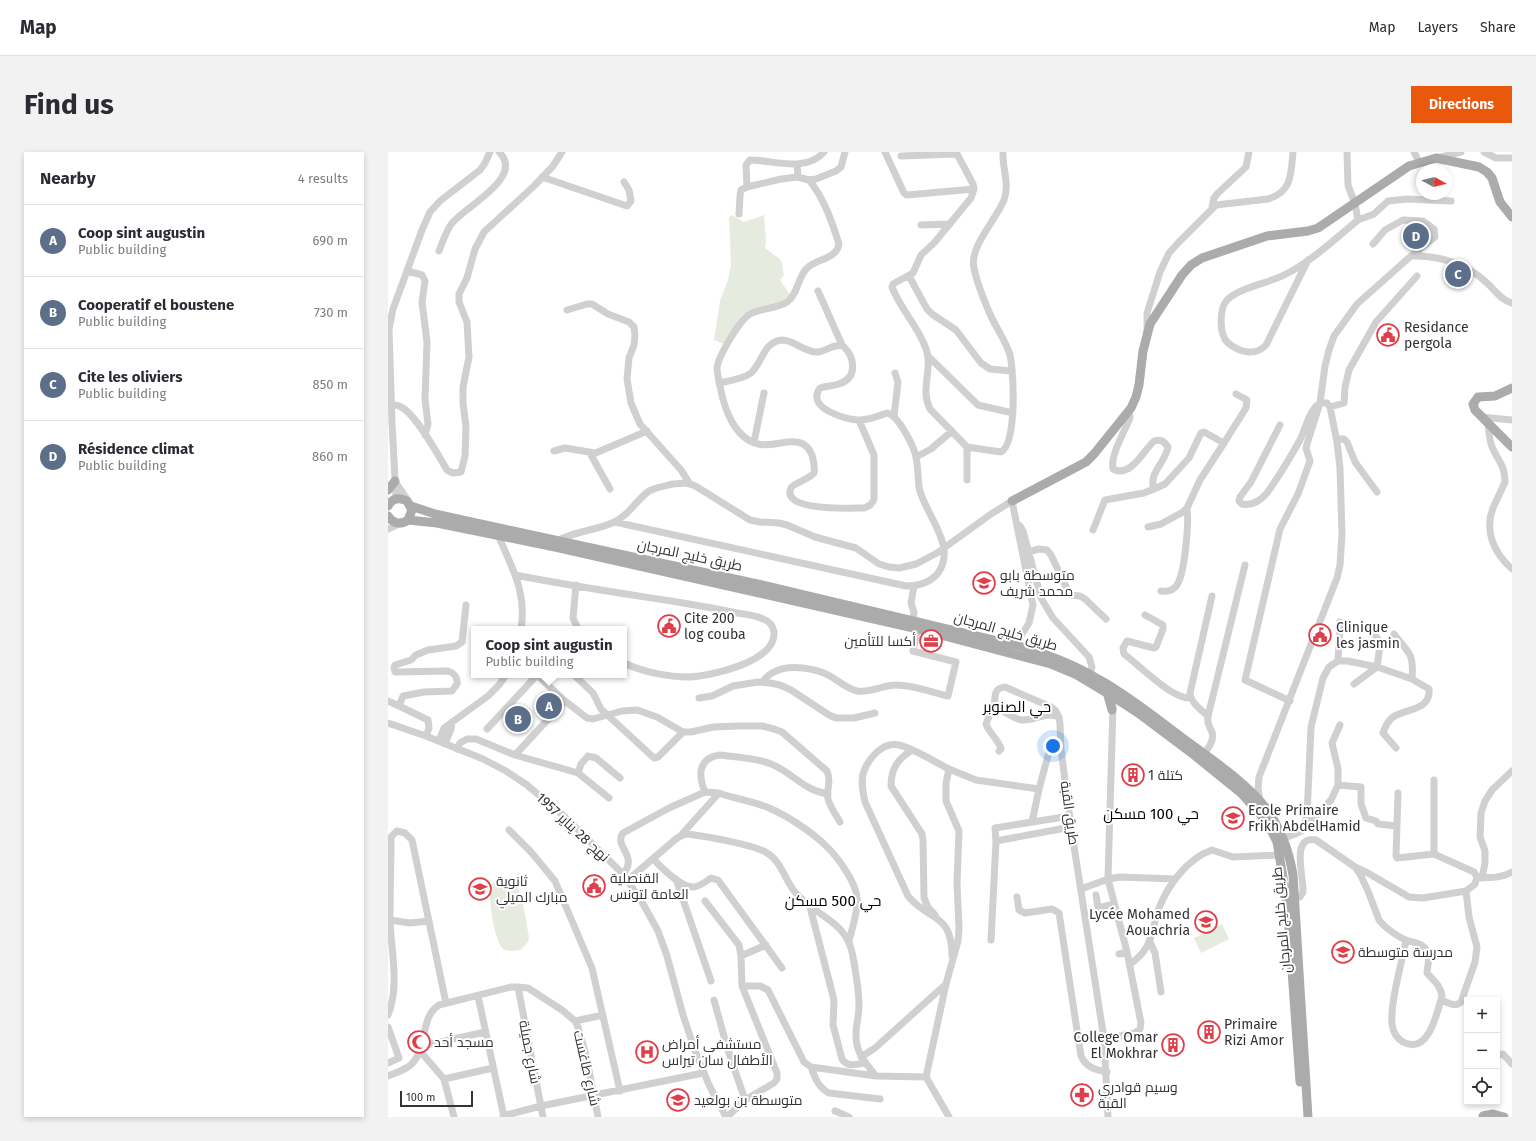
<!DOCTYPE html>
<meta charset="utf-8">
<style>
:root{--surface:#fff;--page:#f2f2f3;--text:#2b2b33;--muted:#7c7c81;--line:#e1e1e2;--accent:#ea580c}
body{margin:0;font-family:"Fira Sans",Cairo,sans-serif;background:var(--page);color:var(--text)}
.controls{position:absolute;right:12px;bottom:12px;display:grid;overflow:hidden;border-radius:0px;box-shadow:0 2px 6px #0003}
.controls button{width:36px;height:36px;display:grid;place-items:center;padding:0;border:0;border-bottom:1px solid var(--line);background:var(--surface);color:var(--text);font:20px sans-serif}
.compass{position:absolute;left:1028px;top:12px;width:36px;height:36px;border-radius:50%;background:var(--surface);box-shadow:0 2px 6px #0003;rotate:98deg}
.scale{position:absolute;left:12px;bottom:10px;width:73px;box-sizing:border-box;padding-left:4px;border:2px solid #333;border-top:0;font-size:11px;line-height:14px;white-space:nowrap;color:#333;-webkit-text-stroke:3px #fff;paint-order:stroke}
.you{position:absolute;left:665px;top:594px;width:14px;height:14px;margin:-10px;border:3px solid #fff;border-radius:50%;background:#1a73e8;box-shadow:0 0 0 6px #1a73e833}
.badge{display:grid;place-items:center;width:26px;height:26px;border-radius:50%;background:var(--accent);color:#fff;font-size:13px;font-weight:700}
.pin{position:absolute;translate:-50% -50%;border:2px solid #fff;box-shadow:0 1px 4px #0006}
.popup{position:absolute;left:83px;top:474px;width:156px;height:52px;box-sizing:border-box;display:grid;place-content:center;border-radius:0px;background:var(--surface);filter:drop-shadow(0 1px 3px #0005);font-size:13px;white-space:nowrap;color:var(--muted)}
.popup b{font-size:15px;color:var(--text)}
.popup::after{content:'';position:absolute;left:50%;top:100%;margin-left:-8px;border:8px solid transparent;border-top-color:var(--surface)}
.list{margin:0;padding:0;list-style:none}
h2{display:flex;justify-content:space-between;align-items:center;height:52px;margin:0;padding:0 16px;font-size:17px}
h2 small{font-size:13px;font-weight:400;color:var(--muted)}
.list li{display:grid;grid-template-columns:26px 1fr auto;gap:12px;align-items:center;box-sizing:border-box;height:72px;padding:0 16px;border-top:1px solid var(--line)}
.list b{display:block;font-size:15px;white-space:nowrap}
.list p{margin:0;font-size:13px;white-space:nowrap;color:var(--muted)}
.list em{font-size:13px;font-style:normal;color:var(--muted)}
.icon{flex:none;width:22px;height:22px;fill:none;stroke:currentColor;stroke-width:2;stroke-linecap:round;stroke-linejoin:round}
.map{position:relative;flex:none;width:1124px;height:965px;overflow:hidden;border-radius:0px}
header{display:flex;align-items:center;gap:24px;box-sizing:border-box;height:56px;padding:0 20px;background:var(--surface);border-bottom:1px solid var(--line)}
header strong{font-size:19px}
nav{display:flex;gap:22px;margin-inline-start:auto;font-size:14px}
.intro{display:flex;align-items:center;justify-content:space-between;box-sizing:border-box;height:96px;padding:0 24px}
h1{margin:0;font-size:28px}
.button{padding:10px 18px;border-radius:0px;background:var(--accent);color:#fff;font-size:14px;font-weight:700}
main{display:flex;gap:24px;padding:0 24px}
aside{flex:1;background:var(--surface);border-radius:0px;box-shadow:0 2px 6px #0003}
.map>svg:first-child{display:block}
</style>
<header>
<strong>Map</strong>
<nav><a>Map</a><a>Layers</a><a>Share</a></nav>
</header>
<div class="intro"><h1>Find us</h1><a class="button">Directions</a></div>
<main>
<aside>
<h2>Nearby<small>4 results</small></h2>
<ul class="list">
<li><span class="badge" style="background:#5c6f8a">A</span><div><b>Coop sint augustin</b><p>Public building</p></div><em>690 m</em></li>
<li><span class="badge" style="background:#5c6f8a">B</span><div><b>Cooperatif el boustene</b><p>Public building</p></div><em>730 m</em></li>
<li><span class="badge" style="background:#5c6f8a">C</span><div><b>Cite les oliviers</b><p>Public building</p></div><em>850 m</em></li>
<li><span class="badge" style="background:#5c6f8a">D</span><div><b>Résidence climat</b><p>Public building</p></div><em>860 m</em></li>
</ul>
</aside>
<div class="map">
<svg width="1124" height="965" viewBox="0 0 1124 965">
<rect width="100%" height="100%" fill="#fff"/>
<path fill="#e5ebdf" d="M344 63 356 70 376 63 378 89 377 96 393 108 396 123 392 128 402 143C389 156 363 154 354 163 347 171 342 183 336 192L326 188 332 149 340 128 343 113 341 65Z
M115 727C120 728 123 728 127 731 134 738 139 774 141 785L140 790 132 798C126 799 119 800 114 796 107 789 98 740 104 732 107 729 111 728 115 727Z
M834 772 841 787 813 801 806 786Z"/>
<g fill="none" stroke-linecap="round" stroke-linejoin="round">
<path stroke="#d0d0d0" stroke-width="7" d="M497 0 516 41 519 43 586 37
M568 0 585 32 586 37 583 46 546 91 533 103 525 121 505 132 504 135C512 157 537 183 540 205 542 223 533 239 542 257L579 295
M1026 0 1031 10
M1096 0 1108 6H1124
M513 4 569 2
M1049 6 1073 0
M409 12 410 25 421 28 428 27 448 19 453 15 457 0
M154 25 239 54 243 49 241 38 236 30
M421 28C436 46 444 70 451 92 449 107 428 107 419 116 409 126 411 141 399 150 388 157 373 156 362 162 352 167 330 205 329 216 329 222 331 228 332 234 336 256 346 286 370 292 389 297 414 278 424 303 426 310 427 315 426 321 420 328 405 331 403 336 392 360 466 356 476 356 482 354 484 352 486 347V303L471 268
M359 35 393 27 410 25
M824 56 826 46 830 41 858 15 861 0
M351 62 352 44 353 38 359 35 358 13 362 8C385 8 418 21 436 0
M970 68 986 62 1000 49 1019 47 1063 49
M533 73 562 72
M51 99C55 89 58 79 64 71 78 54 137 25 111 0
M1023 104C1051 103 1080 112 1100 132 1108 139 1113 148 1124 151
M920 108 878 193C867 205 851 200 840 191 831 183 831 157 839 148 852 135 883 131 900 121 925 108 948 86 970 68L967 52 960 33 959 0
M19 119 34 123 37 129 34 150 39 190 37 247 40 272 37 283
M521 124 539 157 544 162 568 178 593 211 602 217 623 219
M430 139 454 193
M179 158 199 152H204L220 162 241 170 246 175 247 183 246 193 241 206 239 227 243 251 252 272 293 318 302 332
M759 179V161L772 120 781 101 790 91 828 53 880 47C904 40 903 22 905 0
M540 204 590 253 625 261
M4 253C7 253 11 253 13 255 28 262 50 303 59 318L65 321 73 320 77 304 78 275 75 251V235L81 205 79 170 71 150V142L79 126 87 97 96 80 146 34 165 14 174 0
M942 255 956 251 957 235 961 218 988 170 1029 124
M739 261 742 264V266C737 278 722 304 725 317 742 327 757 297 766 289 773 287 776 289 780 295 778 310 760 321 766 337L777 332 801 306 813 281 816 280 836 291 858 256 859 248 848 242
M506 264 510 230 507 221
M1094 265 1124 268
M1100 271C1101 279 1101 290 1105 297 1111 310 1117 314 1117 330 1113 339 1109 347 1105 356 1096 379 1106 401 1124 417
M892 273 863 330 852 345 851 349 854 352C864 354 873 348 879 341 891 324 902 306 912 288 918 276 921 258 932 251H939L942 255 949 290
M366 290 376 241
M166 299 177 296 207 301
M528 305 543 297 564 279
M579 328V295L613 300C629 291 626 221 622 203 618 189 608 176 602 162 596 148 589 132 586 116 581 95 608 68 616 48 622 32 614 16 615 0
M8 331 21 350
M222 337 203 303 259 279
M8 346 4 271 1 177 5 157 34 78 42 60 52 49 92 18 97 11 102 0
M227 370 518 434C530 434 542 431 550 421 570 393 536 362 531 335 530 326 530 315 528 305 526 294 510 263 499 261 490 264 481 268 472 268 458 268 417 256 432 236 439 234 445 234 451 232 470 226 467 205 455 194 446 191 438 200 429 200 416 200 406 188 394 188 375 190 375 210 363 221 355 227 341 229 331 231
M632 374 635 379 653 446 665 466 701 505 704 515 701 526
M760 375 773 372 795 360 799 356 812 328 836 291
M0 377 13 371
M705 378 717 348 756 341 766 337
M110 383C124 416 139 440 133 477
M169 389C186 379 206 379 224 371 240 365 248 348 261 339 269 335 277 334 285 332 294 331 301 330 309 335L362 368 372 370 391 371 399 373 427 385 468 396 491 412 501 415 511 416 528 412 549 401 603 362 624 349 645 453 641 471 631 487V498
M640 400 651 397 659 398 663 403 680 439 683 443 692 444 697 447 718 467
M127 423C183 434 239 442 295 451 313 454 331 457 349 461 357 462 367 463 375 467 381 469 385 474 386 480 388 510 323 524 301 525 280 525 255 520 236 511
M188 433 185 466 190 477
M773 439C780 440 785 439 789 433 797 421 801 370 799 356
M757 463 775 473V477L768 495 766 496 739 489 735 496 736 502C751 513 784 547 802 546
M525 468 526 460 523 451 526 434
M1006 482C1021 502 1026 500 1024 527
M950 509 952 470
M149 523 177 549 199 566 205 567 234 559 249 558 269 565 295 580
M186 523 205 541 213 557 266 606 270 605 295 580H303L325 575 350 574H374L386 577 394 580 439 619C444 629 438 637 440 647 442 655 448 663 452 670
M374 530C378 526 381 522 386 520 401 512 428 516 442 524 451 529 459 537 469 539 483 541 495 533 508 533 525 533 543 540 560 544L568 510 525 499 530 477
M966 532 989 515 992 493 990 487 981 477
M311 546 324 544 345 534 370 530 382 531 392 533 403 538 441 563 448 566H466L487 561
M0 549 11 554
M902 549 857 528 892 377 910 342 922 309 918 296 919 292 932 251 937 214 941 198 946 184 969 152 1023 104 1047 85 1046 77 1035 69 1015 68 997 78 985 92
M606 553C614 558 625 567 634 568 649 569 655 559 671 565
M820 564C813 558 803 551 802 541L824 444
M0 571 38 584 95 607 118 619 139 633 177 665 235 722 254 750 270 779 279 804 295 863 306 896 321 933 338 965
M99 577 149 523
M38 584 41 576 40 568 11 554 15 544 36 540 64 539 69 532C70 526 66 521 60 519L7 520 6 516 7 513 23 508 28 503 40 498 68 494 74 490 78 453
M51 589 56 576 100 544 111 533 118 523
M57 592 63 577 64 570
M69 597 72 591 79 587H88L127 603 190 621 221 646
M524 598C510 607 503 616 503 634L534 682 535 688 536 746 540 755 547 763
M611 599 613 597C610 587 601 581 598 572 600 566 604 560 606 554 608 547 604 536 617 535L663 555 667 558 671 565 672 572 673 597 683 675 716 887 720 965
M127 603 177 549
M814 604C819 598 827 589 824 580 821 574 819 571 820 564L857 413
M561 617C547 610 525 596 511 593 494 589 479 608 475 622 473 632 475 640 477 650L520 744C541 770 564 760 564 804
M190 621 193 612 200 604 208 606 232 626
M950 633 973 635V652L978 666 988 669 990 672 1008 674
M317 640C310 623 310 606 332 603 347 605 369 606 383 612 404 620 416 639 440 642
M872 648 870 637 871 625 949 426 952 413 954 382 952 316 949 290 952 287H956L959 290 967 310 989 340
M682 664 607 676 608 689 683 675
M644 670 651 637 661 600 673 597
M121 678 143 700 167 729 204 816 232 939
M915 678 943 648 950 633V617L944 591 952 573
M294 682 331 641C347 647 365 649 381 656 398 663 424 680 437 693 449 704 469 731 469 747 470 761 464 776 461 789
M896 686 907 682 915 678 919 664 923 575 935 526 941 515 950 509H960L989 515 1024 527 1041 537C1043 559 1018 556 1005 565 1000 569 997 575 995 581L1008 596
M1046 702V628
M265 707C273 715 293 736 306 735 313 734 318 729 323 726L330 728 394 816
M967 715 972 722 980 739 991 768C996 775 1010 785 1018 788 1027 791 1037 791 1040 802 1042 809 1039 815 1039 821 1045 828 1053 834 1054 844 1049 860 1041 904 1015 890 1008 886 1005 880 1004 872 1002 851 1014 810 1018 788
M235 722C251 704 225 694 235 681L281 656 317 640 331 641
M1091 725C1103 726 1113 726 1124 720
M1094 726 1097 711V699L1092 685 1093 661 1097 649 1104 638 1124 619
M288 727 323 829
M240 728 289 686 297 682C312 683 368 693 379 701 393 709 397 728 407 740 426 764 457 768 464 800 467 814 471 840 471 854 471 864 468 872 468 882 467 899 477 911 488 924L538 925
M693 737 720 727 725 554
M708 743 710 756 726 752
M629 745 631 758 637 761 664 757 671 761 693 904C698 915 707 918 719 920
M902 748 912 745 915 740C916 725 902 683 928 688L967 715 978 720 1021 745 1035 746 1078 739 1087 732 1089 725 1086 720 1046 702 1009 706 1008 704 1010 641
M317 749 351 793 353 804 354 834 389 921V927L386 931 357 948 339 965
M422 755 445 844 446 850 445 873 454 907C460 916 468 912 477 911
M2 768 22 771 41 769
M603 788 608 689
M762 790 767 801 773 840
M731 802 739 800
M353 804 378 793
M742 812C765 797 763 779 771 756 780 733 800 706 824 698L845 705 892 703
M354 834H372L380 838 416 910 423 915 488 924
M130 835 155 965
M90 844 116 965
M326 848 339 895 357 948
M1053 848C1059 850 1067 856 1073 850L1087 810 1089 795 1081 765 1078 739
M0 863C12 834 3 799 2 768 2 740 3 712 3 685L9 679 17 681 24 688 58 851
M187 869 215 863
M0 875 11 906 0 911
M716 887 747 881 752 877 753 871 739 800 720 727 732 725 787 727
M34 894 97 880
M32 899 56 927 66 965
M1109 904 1115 902 1124 912
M473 905 487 896 558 832
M423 915C427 926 430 935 441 941L492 947
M0 924C7 921 14 919 20 915 42 899 30 866 51 853L123 835H130L140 836 174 858 187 869 190 875 198 903 210 965
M56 927 105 916
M447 959 461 965
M115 964 153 954 315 921
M561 965 538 925 558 832 570 789 571 776 569 731 571 679 558 649V631L561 617 588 628 651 637"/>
<path stroke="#ababab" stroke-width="9" d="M1124 236 1107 244 1090 245 1085 252 1087 258 1124 295
M0 338 7 329
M624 349 698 310 706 302 743 256 748 245 751 233 755 199 762 172 794 123 803 113 814 106 879 84 920 79 930 76 1021 14 1048 6 1091 15 1099 20 1104 26 1112 50 1124 65
M0 354C4 346 11 345 19 349L24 358 20 368C13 373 5 372 0 364
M23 354 47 362 374 433 631 494C659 502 687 513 712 528 744 546 774 571 804 593 830 612 858 631 878 656 893 677 901 698 905 723L920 965
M20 368 49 371 167 395 530 477 663 512 687 522 727 546 750 561 806 603 853 641 879 670 889 690 899 749 912 930
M719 540 724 558
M1095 964 1105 962 1116 965"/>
</g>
<defs>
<g id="civic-ring" transform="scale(1.15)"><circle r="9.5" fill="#fff" stroke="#df3f49" stroke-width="1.5"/><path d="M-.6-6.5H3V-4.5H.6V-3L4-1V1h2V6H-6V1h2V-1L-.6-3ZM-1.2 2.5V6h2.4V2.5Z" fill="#df3f49"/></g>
<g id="school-ring" transform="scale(1.15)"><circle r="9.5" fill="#fff" stroke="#df3f49" stroke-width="1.5"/><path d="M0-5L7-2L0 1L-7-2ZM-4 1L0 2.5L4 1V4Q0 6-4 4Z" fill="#df3f49"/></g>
<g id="office-ring" transform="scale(1.15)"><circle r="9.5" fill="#fff" stroke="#df3f49" stroke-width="1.5"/><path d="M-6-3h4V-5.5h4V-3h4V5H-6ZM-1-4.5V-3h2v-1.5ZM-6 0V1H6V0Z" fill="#df3f49"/></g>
<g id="building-ring" transform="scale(1.15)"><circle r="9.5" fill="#fff" stroke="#df3f49" stroke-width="1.5"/><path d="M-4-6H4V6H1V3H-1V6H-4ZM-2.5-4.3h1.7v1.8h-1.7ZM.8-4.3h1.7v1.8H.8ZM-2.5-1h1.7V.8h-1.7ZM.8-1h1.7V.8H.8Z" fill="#df3f49"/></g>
<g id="mosque-ring" transform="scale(1.15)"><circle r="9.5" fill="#fff" stroke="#df3f49" stroke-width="1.5"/><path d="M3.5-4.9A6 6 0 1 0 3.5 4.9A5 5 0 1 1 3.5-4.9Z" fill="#df3f49"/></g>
<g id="hospital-ring" transform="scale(1.15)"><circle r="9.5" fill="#fff" stroke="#df3f49" stroke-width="1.5"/><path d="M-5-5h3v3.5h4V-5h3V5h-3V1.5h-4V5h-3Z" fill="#df3f49"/></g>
<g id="pharmacy-ring" transform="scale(1.15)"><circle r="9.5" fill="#fff" stroke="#df3f49" stroke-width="1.5"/><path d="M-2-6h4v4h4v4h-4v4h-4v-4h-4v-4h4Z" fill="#df3f49"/></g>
</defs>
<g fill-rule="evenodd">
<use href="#civic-ring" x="1000" y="183"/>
<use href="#school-ring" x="596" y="431"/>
<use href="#civic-ring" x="281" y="474"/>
<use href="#civic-ring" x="932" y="483"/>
<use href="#office-ring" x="543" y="489"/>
<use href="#building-ring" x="745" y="623"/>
<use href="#school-ring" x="845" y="666"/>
<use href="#civic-ring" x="206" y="734"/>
<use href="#school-ring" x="92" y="737"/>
<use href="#school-ring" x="818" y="770"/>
<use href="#school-ring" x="955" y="800"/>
<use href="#building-ring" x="821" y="880"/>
<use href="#mosque-ring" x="31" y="890"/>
<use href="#building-ring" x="785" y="893"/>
<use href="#hospital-ring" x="259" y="900"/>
<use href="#pharmacy-ring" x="694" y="943"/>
<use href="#school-ring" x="290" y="948"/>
</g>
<g text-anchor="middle" stroke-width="4" stroke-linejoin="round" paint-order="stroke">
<g font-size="14" fill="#333" stroke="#fff" text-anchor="start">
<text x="1016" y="180">Residance<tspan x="1016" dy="16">pergola</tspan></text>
<text x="612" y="428">متوسطة بابو<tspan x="612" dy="16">محمد شريف</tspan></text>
<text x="296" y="471">Cite 200<tspan x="296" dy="16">log couba</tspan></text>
<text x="948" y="480">Clinique<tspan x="948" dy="16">les jasmin</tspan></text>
<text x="528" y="494" text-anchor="end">أكسا للتأمين</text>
<text x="760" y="628">كتلة 1</text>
<text x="860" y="663">Ecole Primaire<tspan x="860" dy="16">Frikh AbdelHamid</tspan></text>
<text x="222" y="731">القنصلية<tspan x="222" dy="16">العامة لتونس</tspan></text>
<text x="108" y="734">ثانوية<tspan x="108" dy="16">مبارك الميلي</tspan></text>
<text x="802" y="767" text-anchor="end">Lycée Mohamed<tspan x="802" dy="16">Aouachria</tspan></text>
<text x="970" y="805">مدرسة متوسطة</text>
<text x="836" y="877">Primaire<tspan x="836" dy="16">Rizi Amor</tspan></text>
<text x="770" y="890" text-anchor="end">College Omar<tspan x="770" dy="16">El Mokhrar</tspan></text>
<text x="46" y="895">مسجد أحد</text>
<text x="274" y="897">مستشفى أمراض<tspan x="274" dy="16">الأطفال سان تيراس</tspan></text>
<text x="710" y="940">وسيم قوادري<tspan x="710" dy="16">القبة</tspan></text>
<text x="306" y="953">متوسطة بن بولعيد</text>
</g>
<g font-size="14" fill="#333" stroke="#fff">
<text transform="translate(302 403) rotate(12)" y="5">طريق خليج المرجان</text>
<text transform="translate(618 479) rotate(16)" y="5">طريق خليج المرجان</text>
<text transform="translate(682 661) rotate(82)" y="5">طريق القبة</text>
<text transform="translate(185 675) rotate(43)" y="5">نهج 28 يناير 1957</text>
<text transform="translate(893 768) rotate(-95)" y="5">طريق خليج المرجان</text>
<text transform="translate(142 900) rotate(79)" y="5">شارع جميلة</text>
<text transform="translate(199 916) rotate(77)" y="5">شارع طاغست</text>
</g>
<g font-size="15" fill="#000" stroke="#fff">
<text x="629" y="560">حي الصنوبر</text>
<text x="763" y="667">حي 100 مسكن</text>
<text x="445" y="754">حي 500 مسكن</text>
</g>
</g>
</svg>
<div class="controls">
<button>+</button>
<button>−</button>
<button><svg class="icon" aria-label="locate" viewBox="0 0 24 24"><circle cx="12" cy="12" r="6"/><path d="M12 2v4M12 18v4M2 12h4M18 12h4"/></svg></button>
</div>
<svg class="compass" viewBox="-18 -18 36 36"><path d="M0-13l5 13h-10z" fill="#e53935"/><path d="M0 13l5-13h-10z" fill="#7c7c81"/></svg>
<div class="scale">100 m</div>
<div class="you"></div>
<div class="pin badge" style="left:161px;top:554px;background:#5c6f8a">A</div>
<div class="popup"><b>Coop sint augustin</b>Public building</div>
<div class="pin badge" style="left:130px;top:567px;background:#5c6f8a">B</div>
<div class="pin badge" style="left:1070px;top:122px;background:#5c6f8a">C</div>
<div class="pin badge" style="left:1028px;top:84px;background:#5c6f8a">D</div>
</div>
</main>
